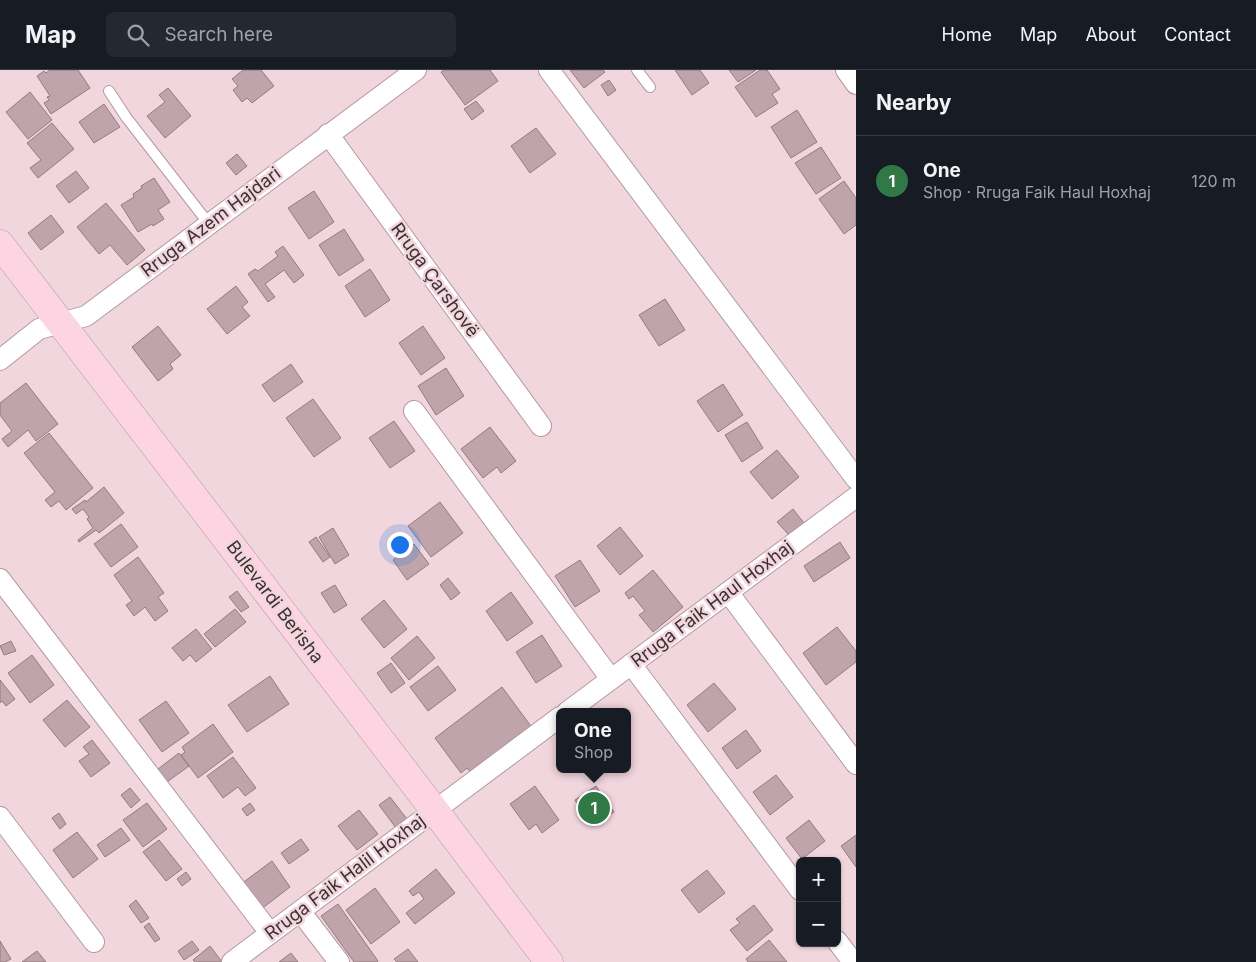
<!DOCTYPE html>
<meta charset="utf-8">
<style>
:root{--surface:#171b24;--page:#242831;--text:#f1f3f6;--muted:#9ea1a6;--line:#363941;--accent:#307845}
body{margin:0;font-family:Inter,sans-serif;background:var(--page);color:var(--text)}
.controls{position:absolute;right:15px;bottom:15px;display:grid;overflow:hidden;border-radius:8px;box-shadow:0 1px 4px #0004}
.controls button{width:45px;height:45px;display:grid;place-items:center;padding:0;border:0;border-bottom:1px solid var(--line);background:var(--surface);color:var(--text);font:25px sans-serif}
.you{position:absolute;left:399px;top:474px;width:18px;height:18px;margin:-12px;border:4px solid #fff;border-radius:50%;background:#1a73e8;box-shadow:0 0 0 8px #1a73e833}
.badge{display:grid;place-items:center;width:32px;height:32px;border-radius:50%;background:var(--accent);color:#fff;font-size:16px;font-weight:700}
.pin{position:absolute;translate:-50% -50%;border:2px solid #fff;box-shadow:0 1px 5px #0006}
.popup{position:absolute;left:556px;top:638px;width:75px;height:65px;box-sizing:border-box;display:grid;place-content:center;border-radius:8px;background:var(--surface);filter:drop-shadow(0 1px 4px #0005);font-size:16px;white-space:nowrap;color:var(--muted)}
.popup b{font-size:19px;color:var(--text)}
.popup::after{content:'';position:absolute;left:50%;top:100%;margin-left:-10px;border:10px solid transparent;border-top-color:var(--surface)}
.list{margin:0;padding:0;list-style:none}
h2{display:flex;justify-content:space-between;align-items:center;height:65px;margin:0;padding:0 20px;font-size:21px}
h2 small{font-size:16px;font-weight:400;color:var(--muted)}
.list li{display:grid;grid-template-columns:32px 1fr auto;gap:15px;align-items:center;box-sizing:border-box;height:90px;padding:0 20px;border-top:1px solid var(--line)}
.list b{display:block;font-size:19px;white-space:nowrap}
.list p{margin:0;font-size:16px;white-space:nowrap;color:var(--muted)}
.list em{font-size:16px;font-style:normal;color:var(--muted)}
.icon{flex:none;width:28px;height:28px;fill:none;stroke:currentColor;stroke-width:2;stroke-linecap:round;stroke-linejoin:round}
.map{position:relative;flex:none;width:856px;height:892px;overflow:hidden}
header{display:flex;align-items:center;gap:30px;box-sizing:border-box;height:70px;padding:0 25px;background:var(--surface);border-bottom:1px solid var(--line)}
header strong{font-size:24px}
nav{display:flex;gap:28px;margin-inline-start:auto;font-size:18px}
.search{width:350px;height:45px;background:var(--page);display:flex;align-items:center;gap:12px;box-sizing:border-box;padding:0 18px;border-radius:8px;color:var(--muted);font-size:19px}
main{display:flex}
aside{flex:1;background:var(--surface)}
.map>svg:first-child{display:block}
</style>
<header>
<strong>Map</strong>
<div class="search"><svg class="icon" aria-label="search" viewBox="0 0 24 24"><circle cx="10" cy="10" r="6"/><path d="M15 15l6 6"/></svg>Search here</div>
<nav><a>Home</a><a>Map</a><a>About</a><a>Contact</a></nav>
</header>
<main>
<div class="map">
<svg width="856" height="892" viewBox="0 0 856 892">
<rect width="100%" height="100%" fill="#f2d6dd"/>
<path fill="#bfa5ab" stroke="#947b81" d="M50 0H78L90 18 51 44 44 33 49 30 47 27 50 26 37 6 44 1 46 3Z
M243 0H261L274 16 252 33 247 28 242 32 233 20 238 16 232 9Z
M444 0H490L498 11 465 35 441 2Z
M570 0H603L605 2 584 18Z
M675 0H700L709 13 692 25Z
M729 0H756L738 12Z
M760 0H767L780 19 772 24 778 33 756 47 735 17Z
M609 10 616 20 608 26 601 15Z
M168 18 191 46 165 68 147 46 165 32 159 25Z
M30 22 52 50 28 69 6 42Z
M476 31 484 41 472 50 464 39Z
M104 34 120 57 94 73 79 52Z
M797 40 817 72 791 88 771 57Z
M52 53 74 79 38 108 30 98 41 90 27 73Z
M536 58 556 84 530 103 511 76Z
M821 77 841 108 816 124 795 93Z
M237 84 247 96 236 105 226 93Z
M76 101 89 118 69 133 56 116Z
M154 108 170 132 158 140 164 149 153 156 152 154 138 162 121 135 134 127 133 124 142 118 141 116Z
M844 111 856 128V155L844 164 819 129Z
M314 121 334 152 309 169 288 138Z
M106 133 145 180 127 195 110 175 99 184 77 157Z
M51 145 64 162 41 180 28 163Z
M344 159 364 190 339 206 319 175Z
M283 176 304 205 294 213 284 200 265 214 275 227 268 232 248 204 255 199 258 201 278 186 275 182Z
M370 199 390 230 365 247 345 216Z
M236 216 248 232 242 237 250 246 227 264 207 239Z
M665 229 685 260 659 276 639 245Z
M158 256 181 285 170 294 173 299 158 311 132 277Z
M423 256 445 288 421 305 399 273Z
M291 294 303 312 274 332 262 315Z
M446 298 464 326 436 345 418 316Z
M26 313 58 354 36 371 28 360 8 377 2 369 12 361 0 345V333Z
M723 314 743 345 718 362 697 331Z
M313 329 341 368 314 387 286 348Z
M394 351 415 381 390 398 369 368Z
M747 352 763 378 742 392 725 365Z
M490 357 516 391 501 403 497 397 483 408 461 379Z
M49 363 93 418 66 440 59 431 51 437 45 430 55 422 24 383Z
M777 380 799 407 772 429 750 402Z
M104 417 124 443 99 463 96 460 79 472 78 470 93 458 87 449 89 447 83 439 76 444 72 439 85 430 86 432Z
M440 432 463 463 431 487 408 456Z
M793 439 804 453 789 465 777 452Z
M121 454 138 477 111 497 94 474Z
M620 457 643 486 620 505 597 476Z
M333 458 349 485 335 494 319 467Z
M316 467 330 487 323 492 309 472Z
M840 472 850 488 814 512 804 496Z
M414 474 429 494 407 510 393 490Z
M138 487 164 523 158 527 168 541 155 551 145 537 134 546 126 535 132 531 114 505Z
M580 490 600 521 575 537 555 506Z
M653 500 683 537 653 562 639 545 645 541 633 526 629 529 625 523Z
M448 508 460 523 451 530 440 515Z
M335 515 347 535 334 543 321 523Z
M237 521 249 537 241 542 229 527Z
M511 522 533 553 507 571 486 541Z
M384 530 407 559 384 578 361 549Z
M235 539 246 552 215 577 204 564Z
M837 557 856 581V592L826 615 803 583Z
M196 559 212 579 196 592 190 585 183 591 172 578Z
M542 565 562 596 536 613 516 582Z
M417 566 435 588 409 610 391 588Z
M11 571 16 581 4 585 0 576Z
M32 585 54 615 30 633 8 603Z
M391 593 405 613 391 623 377 603Z
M438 596 456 620 428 641 410 617Z
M270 606 289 634 247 662 228 635Z
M0 610 15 629 6 636 2 631 0 633Z
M714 613 736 639 708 662 687 635Z
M502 617 536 663 475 708 467 698 461 703 435 668Z
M67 630 90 657 65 677 43 650Z
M166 631 189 663 162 682 139 650Z
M213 654 233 682 198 708 181 685 185 682 182 677Z
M746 660 761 681 737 699 722 678Z
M92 670 110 693 91 707 79 691 89 684 83 677Z
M179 683 189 696 167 712 158 699Z
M233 687 256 718 245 726 238 717 223 728 207 706Z
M776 705 793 727 770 745 753 722Z
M535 716 559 750 542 763 536 754 529 760 510 734Z
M596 716 614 742 592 756 575 730Z
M130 718 140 730 131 738 121 725Z
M390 727 407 749 396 758 379 735Z
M147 733 167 759 143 777 123 750Z
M250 733 255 740 247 746 242 739Z
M359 740 378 764 357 780 338 756Z
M59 743 66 754 60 759 52 748Z
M809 750 825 771 802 789 786 768Z
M121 758 130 770 105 787 97 775Z
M77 762 98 789 73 808 53 780Z
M856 765V797L841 776Z
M301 769 309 780 289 794 281 783Z
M159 770 182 799 166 811 143 782Z
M272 791 290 817 260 840 241 814Z
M436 799 455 823 415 854 406 843 424 829 419 822 413 826 409 821Z
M707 800 725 823 699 843 681 820Z
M186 802 191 809 182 816 177 809Z
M375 818 400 852 371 874 346 840Z
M136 830 149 848 141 853 129 836Z
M338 834 378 891 377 892H354L321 846Z
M754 835 773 860 747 881 730 860 740 853 736 849Z
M149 853 160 869 155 872 144 857Z
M769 870 787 892H748L746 889Z
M0 871 11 889 5 892H0Z
M192 871 199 880 184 890 178 881Z
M210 876 222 892H195L193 890Z
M408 879 418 892H397L394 889Z
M37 881 46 892H22Z
M291 883 298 892H279Z"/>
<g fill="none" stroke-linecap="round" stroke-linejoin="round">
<g stroke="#b399a0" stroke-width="12">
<path id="service" d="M637 0 650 17
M109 21 126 47 209 154"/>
</g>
<g stroke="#b399a0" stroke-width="22">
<path id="minor" d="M549 0 856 409
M846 0 856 14
M328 64 541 356
M0 290 39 259 86 246 416 0
M414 341 611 609
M0 509 270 863
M728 522 856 694
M631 594 800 820
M567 642 856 427
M0 747 94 872
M300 841 339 892
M837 871 853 892
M232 892 560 647"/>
</g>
<g stroke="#b399a0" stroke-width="29">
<path id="secondary" d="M0 174 435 741 549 892"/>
</g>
<use href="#service" stroke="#fff" stroke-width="10"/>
<use href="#minor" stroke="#fff" stroke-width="20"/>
<use href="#secondary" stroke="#fcd4e2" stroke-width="28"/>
</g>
<g text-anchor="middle" stroke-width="5" stroke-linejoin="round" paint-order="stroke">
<g font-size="18" fill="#3c3134" stroke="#f2d6dd">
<text transform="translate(211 152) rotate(-37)" y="6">Rruga Azem Hajdari</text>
<text transform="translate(435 210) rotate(54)" y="6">Rruga Çarshovë</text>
<text transform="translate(275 532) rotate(53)" y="6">Bulevardi Berisha</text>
<text transform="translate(712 534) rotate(-37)" y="6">Rruga Faik Haul Hoxhaj</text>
<text transform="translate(345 807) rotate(-37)" y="6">Rruga Faik Halil Hoxhaj</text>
</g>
</g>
</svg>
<div class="controls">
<button>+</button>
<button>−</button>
</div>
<div class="you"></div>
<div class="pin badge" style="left:594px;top:738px">1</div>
<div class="popup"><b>One</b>Shop</div>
</div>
<aside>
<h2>Nearby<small></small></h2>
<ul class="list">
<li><span class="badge">1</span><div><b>One</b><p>Shop · Rruga Faik Haul Hoxhaj</p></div><em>120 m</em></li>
</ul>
</aside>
</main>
